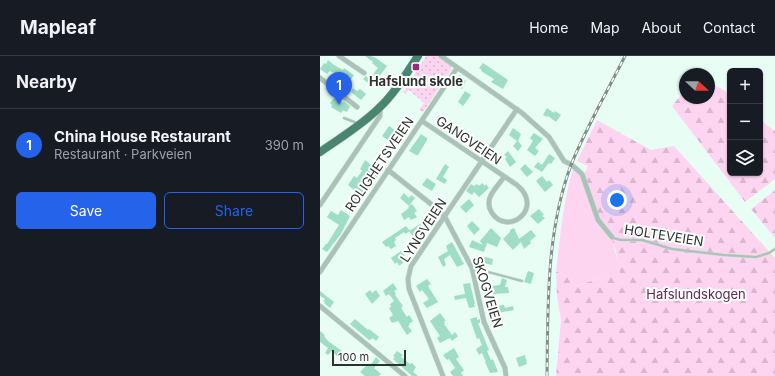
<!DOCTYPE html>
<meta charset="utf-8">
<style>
:root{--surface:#171b24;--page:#20242c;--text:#f1f3f6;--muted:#9ea1a6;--line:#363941;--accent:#2563eb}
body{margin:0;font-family:Inter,sans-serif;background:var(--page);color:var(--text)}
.controls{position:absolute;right:12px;top:12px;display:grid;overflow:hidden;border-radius:6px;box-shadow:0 1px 3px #0004}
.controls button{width:36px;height:36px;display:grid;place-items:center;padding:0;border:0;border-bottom:1px solid var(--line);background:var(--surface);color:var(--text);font:20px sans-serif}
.compass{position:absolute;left:359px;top:12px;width:36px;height:36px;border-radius:50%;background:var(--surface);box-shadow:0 1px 3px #0004;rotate:111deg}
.scale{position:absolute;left:12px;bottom:10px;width:74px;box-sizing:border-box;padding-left:4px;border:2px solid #2b3330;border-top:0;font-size:11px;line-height:14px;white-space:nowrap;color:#2b3330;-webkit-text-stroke:3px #fff;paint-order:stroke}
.you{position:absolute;left:297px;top:144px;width:14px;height:14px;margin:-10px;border:3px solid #fff;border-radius:50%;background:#1a73e8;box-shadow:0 0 0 6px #1a73e833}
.badge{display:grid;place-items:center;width:26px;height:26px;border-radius:50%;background:var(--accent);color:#fff;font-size:13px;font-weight:700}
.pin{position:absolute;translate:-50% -33px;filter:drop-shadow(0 1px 2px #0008)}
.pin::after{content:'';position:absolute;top:21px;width:14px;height:12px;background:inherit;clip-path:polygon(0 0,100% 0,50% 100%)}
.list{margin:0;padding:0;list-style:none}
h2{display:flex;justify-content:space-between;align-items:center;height:52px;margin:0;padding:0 16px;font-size:17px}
h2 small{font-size:13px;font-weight:400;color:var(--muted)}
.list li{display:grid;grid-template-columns:26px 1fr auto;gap:12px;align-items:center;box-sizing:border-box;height:72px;padding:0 16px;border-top:1px solid var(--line)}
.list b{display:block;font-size:15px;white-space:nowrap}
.list p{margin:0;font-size:13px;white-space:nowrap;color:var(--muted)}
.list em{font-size:13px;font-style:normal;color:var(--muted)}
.actions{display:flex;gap:8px;padding:12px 16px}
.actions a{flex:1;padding:9px 0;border:1px solid var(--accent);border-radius:6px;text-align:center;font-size:14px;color:var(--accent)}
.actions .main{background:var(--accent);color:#fff}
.icon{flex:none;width:22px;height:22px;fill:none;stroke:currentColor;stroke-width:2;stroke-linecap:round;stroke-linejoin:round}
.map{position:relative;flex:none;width:455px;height:320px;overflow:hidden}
header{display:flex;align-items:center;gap:24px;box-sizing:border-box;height:56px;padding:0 20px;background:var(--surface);border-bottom:1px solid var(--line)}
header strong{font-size:19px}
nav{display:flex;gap:22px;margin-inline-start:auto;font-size:14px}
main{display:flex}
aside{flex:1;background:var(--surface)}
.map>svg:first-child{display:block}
</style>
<header>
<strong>Mapleaf</strong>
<nav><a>Home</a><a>Map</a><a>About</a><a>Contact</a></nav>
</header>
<main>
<aside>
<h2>Nearby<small></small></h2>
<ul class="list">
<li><span class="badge">1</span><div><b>China House Restaurant</b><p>Restaurant · Parkveien</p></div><em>390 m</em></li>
</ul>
<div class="actions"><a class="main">Save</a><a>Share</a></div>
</aside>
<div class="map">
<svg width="455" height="320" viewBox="0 0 455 320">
<defs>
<pattern id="forest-firs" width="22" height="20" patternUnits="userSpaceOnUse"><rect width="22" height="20" fill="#fed5f0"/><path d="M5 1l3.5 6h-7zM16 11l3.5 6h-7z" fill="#dab7ce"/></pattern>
<pattern id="park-dots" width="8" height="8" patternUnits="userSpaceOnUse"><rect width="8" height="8" fill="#fed5f0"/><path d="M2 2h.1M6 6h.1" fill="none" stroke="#dab7ce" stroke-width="1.8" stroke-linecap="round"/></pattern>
</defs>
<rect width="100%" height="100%" fill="#e8fef5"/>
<path fill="#fed5f0" d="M253 113 262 122 286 175 292 184 300 213V218L282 221 257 230 243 217 236 216C240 182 243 146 253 113Z"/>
<path fill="url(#forest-firs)" d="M389 26 404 34 410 40V117H440V64L455 75V123L425 146 352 50 365 34V42H389Z
M277 64 331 94 354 90 455 202V320H236L241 264 237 240 236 216 243 217 257 230 282 221 300 217 296 195 292 184 277 166 262 122 268 110 257 105Z
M455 134V182L431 153Z"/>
<path fill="url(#park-dots)" d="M106 0C109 0 113 0 116 0 122 2 130 8 132 13L103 56 99 54 104 47 89 34 85 38 83 36Z"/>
<path fill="#9fddc6" d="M45 0H51L56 2 67 10 52 30 43 23 46 20 49 23 58 12 52 7 53 6Z
M8 4 14 9 23 14 24 12 34 19 26 31 20 27 22 25 17 21 18 19 10 15 7 18 0 13 4 7 6 8Z
M163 7 188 24 183 33 171 26 174 23 161 15 162 14 159 12Z
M139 19 146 25 142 33 133 28Z
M33 32 37 35 40 33 46 38 41 44 31 36Z
M145 35 151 39 143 50 138 46Z
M14 42 23 47 24 45 30 50 27 56 23 54 21 57 11 51 12 49 10 47Z
M227 52 234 57 235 55 241 59 236 66 228 60 227 61 223 59Z
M69 70 75 74 68 84 62 80Z
M193 72 201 78 198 85 202 90 198 95 193 90 197 85 189 79Z
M142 74 149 79 143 88 138 84 141 79 140 78Z
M214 77 223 83 215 92 219 95 215 100 207 94 213 85 210 82Z
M101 78 107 82V84L98 99H96L89 95Z
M188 95 196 106 190 111 185 103 187 101 184 99Z
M229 98 235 102 231 108 229 107 227 109 222 116 214 111 218 106 222 109Z
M45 104 55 112 57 110 61 113 54 126 52 124 37 146 34 143 38 137 28 129 34 120 37 122 42 115 40 113Z
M125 108 129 111 123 121 127 124 125 128 116 123Z
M205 108 213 116 207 121 200 113Z
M222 120 227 126 229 124 233 129 225 136 216 125Z
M107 122 116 128 112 135 102 129Z
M162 127 165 130 166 128 169 132 159 141 154 136 152 139 146 135 151 128 154 130 157 128 159 130Z
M84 137 89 142 91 139 95 142 89 150 80 142Z
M149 143 154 149 146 157 140 151Z
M92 148 97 155 94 157 97 161 91 164 89 161 84 164 81 158 89 152 88 151Z
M219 153 224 159 222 160 225 162 218 168 210 160Z
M21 154 30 160 21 178 7 196 2 193 6 188H7L19 169 7 161 11 155 18 159Z
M152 165 160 173 154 179 147 170Z
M100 168 104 173 100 176 103 180 98 183 95 179 93 181 89 175Z
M86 170 90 175 85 178 84 176 75 182 76 184 74 186 76 190 71 193 68 190 66 191 62 186Z
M171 172 181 182 177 191 167 187 164 196 149 191 152 184 163 189 160 185Z
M194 172 199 183 211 174 216 180 210 185 211 187 204 193 201 186 193 194 183 183 190 176V174Z
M132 186 144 208 137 211 130 199 124 203 126 209 123 211 118 201 128 195 126 190Z
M81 195 85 200 82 203 84 206 79 210 77 206 75 208 71 202Z
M161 200 173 203 172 209 159 206Z
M208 215 214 217 211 228 204 226Z
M182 222 187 224 185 231H188L189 237 173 238 172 230 180 229Z
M107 223 111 228 108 230 118 246 107 252 103 247 109 243 102 234 100 236 96 230Z
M73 227 77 233 74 235 76 238 75 239 83 250 81 252 87 261 89 259 93 265 89 268 90 269 88 270 92 275 87 279 78 265 72 267 69 262 73 259 69 252 71 251 70 248 74 245 69 238 66 240 63 235Z
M150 227 155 248H154L155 251 149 252 146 242 135 244 134 240 145 238 143 228Z
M50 234 52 237 56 234 60 240 52 248 45 238Z
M0 235 14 246 10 252 4 247 5 246 3 245 5 243 0 240Z
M184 249 185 252 193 250 194 254 177 257 176 250Z
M120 257 126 265H124L125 267 124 268 132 279 135 276 138 280 132 285 130 282 120 287 117 282 120 280 110 265Z
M157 261V264L160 263V267H158L169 294 167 295 171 304 173 303 178 316 170 317 165 306H166L162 297 159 299 156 293 162 289 159 282 157 283 150 263Z
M35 263 48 274 49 273 59 281 56 285 53 282 50 284H49L30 268Z
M0 275 5 279 4 280 8 285 22 295 17 300 12 295 8 299 5 297 8 292 0 286Z
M134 292 139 301 136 303 144 314 141 317 143 320H133L130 316 135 312 129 303 127 304 123 299Z
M77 295 83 299 81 301 90 308 92 307 96 311 93 316 98 320H92L73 303 75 301 73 300Z
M205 299 207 308 199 311 196 302Z
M56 301 60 305 54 312 61 318 59 320H45L40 316 47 309 50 310Z"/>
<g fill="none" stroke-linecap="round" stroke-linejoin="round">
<g stroke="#c6d9d2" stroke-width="3">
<path id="lane" d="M24 62 37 67
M293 182 301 184H322L352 193 404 199 436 201 449 197 455 193
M153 212 202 225"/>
</g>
<g stroke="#c6d9d2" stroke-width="5.5">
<path id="street" d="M19 0 44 17
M121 0 202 57 229 81 244 105 252 109 262 118 278 164 292 181
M0 22 37 51
M102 65 197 129C225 152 188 181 172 157 168 151 168 145 171 139 174 133 180 127 184 121
M68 114 111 148 125 161 152 212 164 266 185 312 186 320
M0 149 60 60V52
M0 216 137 12
M0 250 85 320
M123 320 89 233 88 223 91 210 197 53"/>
</g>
<g stroke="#c6d9d2" stroke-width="9">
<path id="highway" d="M0 96C20 82 42 69 59 52 75 37 86 18 98 0"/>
</g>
<use href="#lane" stroke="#a9c3b9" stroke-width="2"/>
<use href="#street" stroke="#a9c3b9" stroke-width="4.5"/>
<use href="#highway" stroke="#4a8571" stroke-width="8"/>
<g stroke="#808e89" stroke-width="3">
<path id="rail" d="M227 320C228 250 226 176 251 109 266 72 287 36 305 0"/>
</g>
<use href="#rail" stroke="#fff" stroke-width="1.5" stroke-dasharray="4.5" stroke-linecap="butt"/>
</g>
<rect fill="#9d2780" stroke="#fff" stroke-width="1.5" x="92" y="7" width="8" height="8" rx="2"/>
<g text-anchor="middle" stroke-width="4" stroke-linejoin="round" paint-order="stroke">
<g font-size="13" font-weight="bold" fill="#2b3330" stroke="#fff">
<text x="96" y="30">Hafslund skole</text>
</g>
<g font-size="13" fill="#2b3330" stroke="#fff">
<text transform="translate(149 84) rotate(34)" y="5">GANGVEIEN</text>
<text transform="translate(59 108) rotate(-56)" y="5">ROLIGHETSVEIEN</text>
<text transform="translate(103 174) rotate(-57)" y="5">LYNGVEIEN</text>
<text transform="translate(344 179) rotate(9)" y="5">HOLTEVEIEN</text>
<text transform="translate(168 236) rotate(73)" y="5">SKOGVEIEN</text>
</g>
<g font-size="13" fill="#602750" stroke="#fff">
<text x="376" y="243">Hafslundskogen</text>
</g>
</g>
</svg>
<div class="controls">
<button>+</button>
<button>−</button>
<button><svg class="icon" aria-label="layers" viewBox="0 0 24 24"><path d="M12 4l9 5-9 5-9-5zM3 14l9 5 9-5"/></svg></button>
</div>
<svg class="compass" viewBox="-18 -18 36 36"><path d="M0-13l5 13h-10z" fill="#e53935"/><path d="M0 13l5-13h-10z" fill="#9ea1a6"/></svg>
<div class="scale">100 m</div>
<div class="you"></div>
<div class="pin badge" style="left:19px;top:49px">1</div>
</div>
</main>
